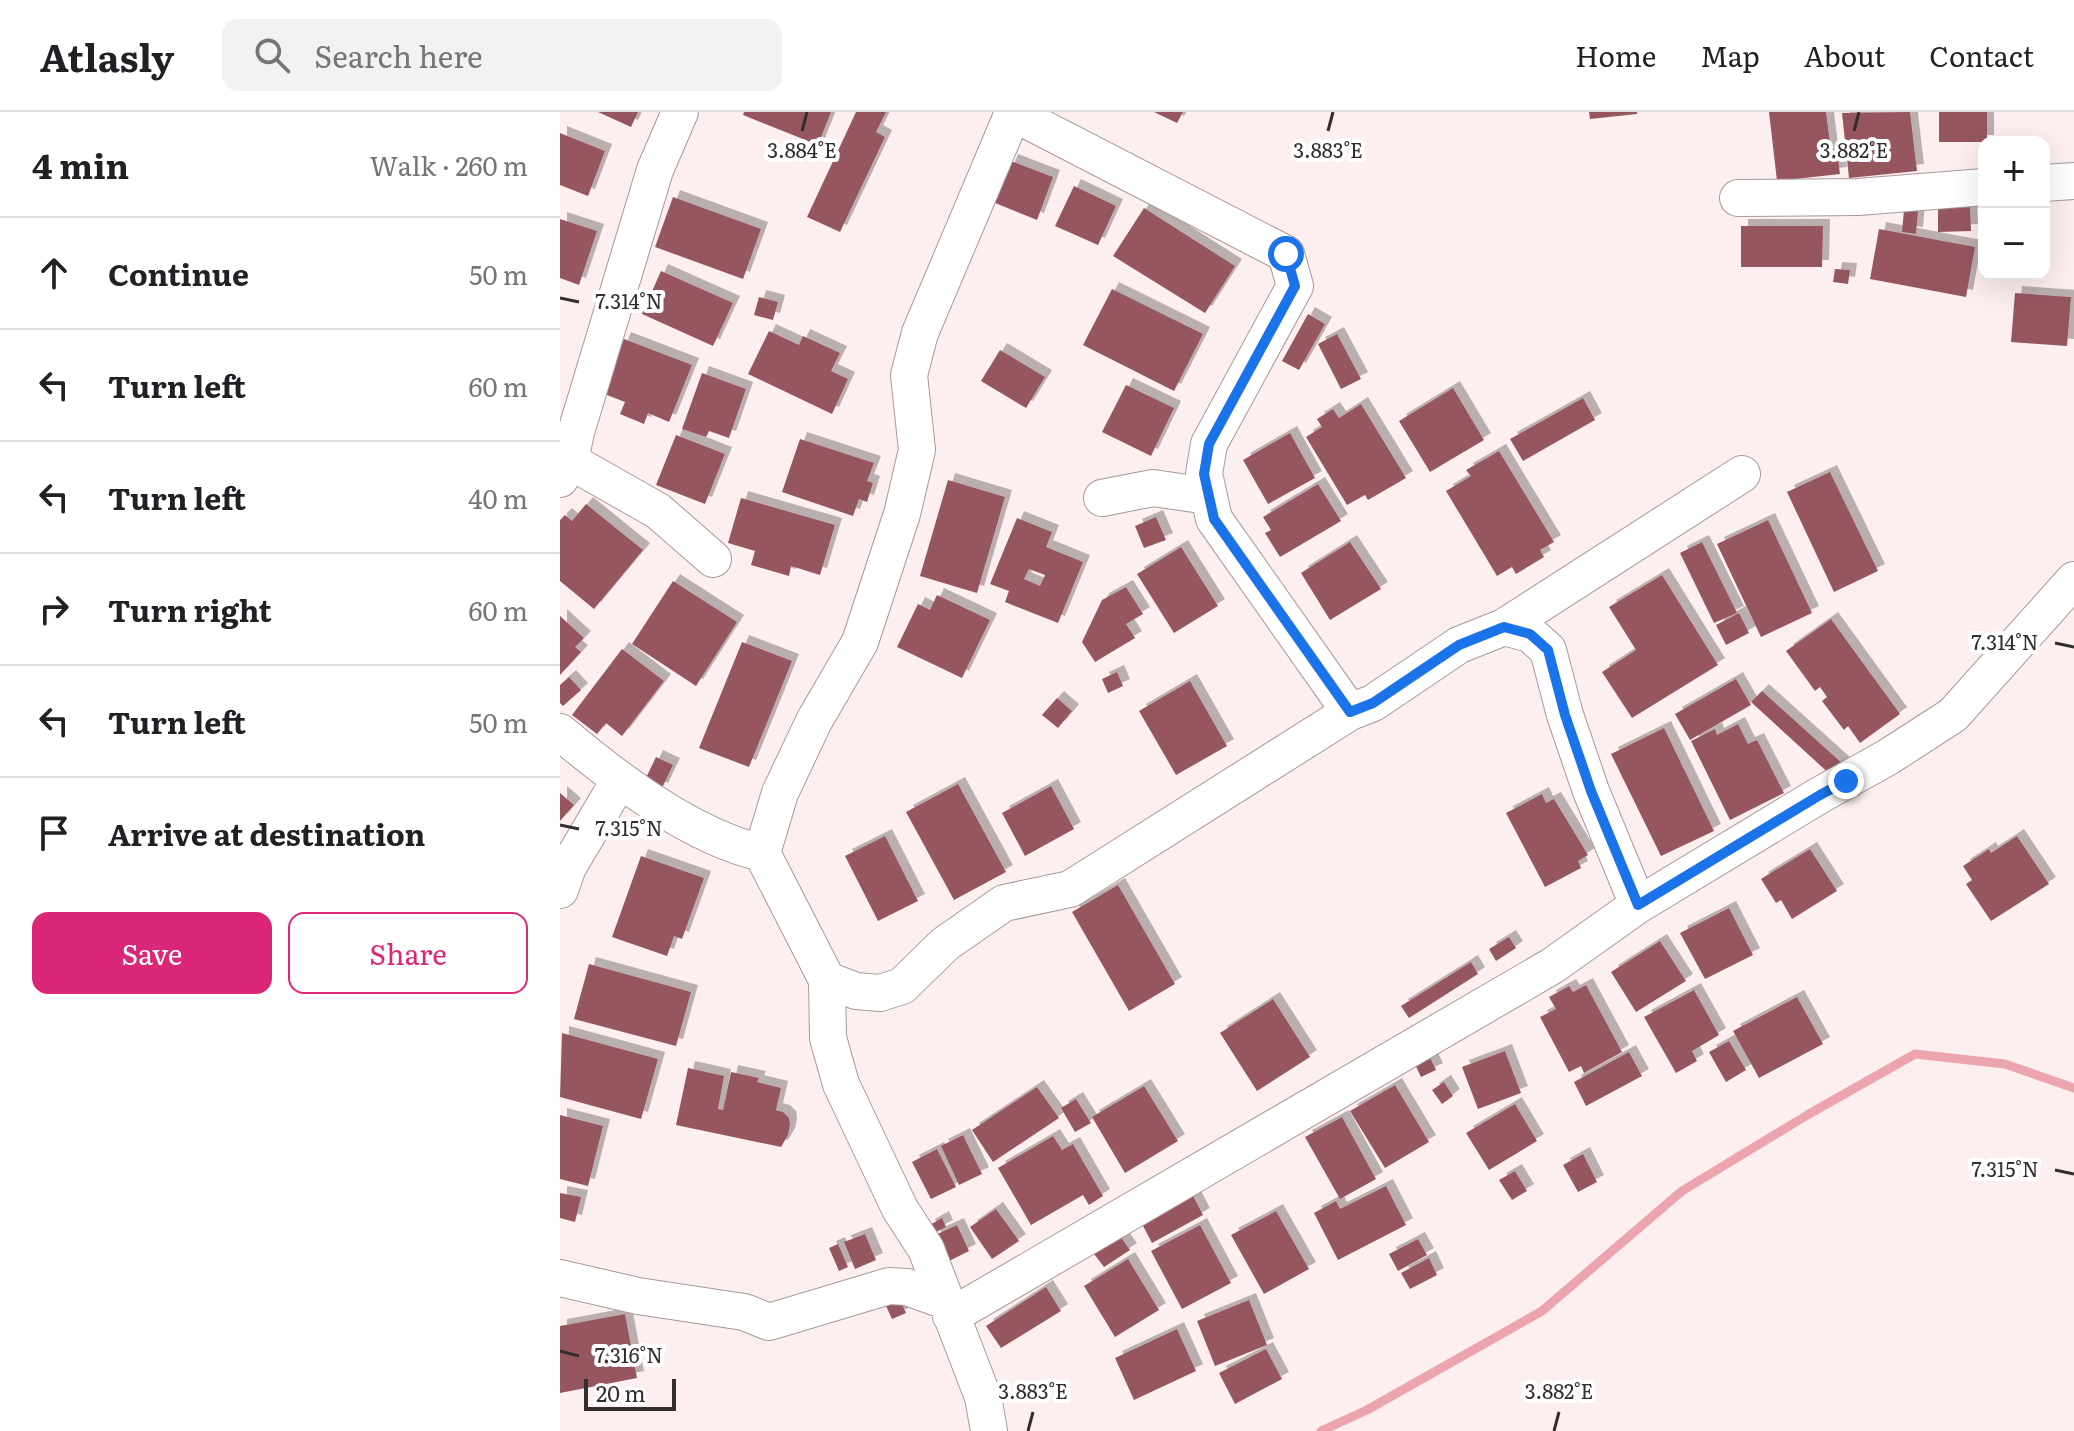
<!DOCTYPE html>
<meta charset="utf-8">
<style>
:root{--surface:#fff;--page:#f2f2f2;--text:#202124;--muted:#757577;--line:#e0e0e0;--accent:#db2777}
body{margin:0;font-family:Literata,serif;background:var(--page);color:var(--text)}
.controls{position:absolute;right:24px;top:24px;display:grid;overflow:hidden;border-radius:16px;box-shadow:0 8px 32px #0002}
.controls button{width:72px;height:72px;display:grid;place-items:center;padding:0;border:0;border-bottom:2px solid var(--line);background:var(--surface);color:var(--text);font:40px sans-serif}
.scale{position:absolute;left:24px;bottom:20px;width:92px;box-sizing:border-box;padding-left:8px;border:4px solid #342d2d;border-top:0;font-size:22px;line-height:28px;white-space:nowrap;color:#342d2d;-webkit-text-stroke:6px #fff;paint-order:stroke}
.stop{position:absolute;width:24px;height:24px;margin:-18px;border:6px solid #1a73e8;border-radius:50%;background:#fff}
.stop.end{background:#1a73e8;border-color:#fff;box-shadow:0 2px 8px #0008}
.list{margin:0;padding:0;list-style:none}
h2{display:flex;justify-content:space-between;align-items:center;height:104px;margin:0;padding:0 32px;font-size:34px}
h2 small{font-size:26px;font-weight:400;color:var(--muted)}
.list li{display:grid;grid-template-columns:52px 1fr auto;gap:24px;align-items:center;box-sizing:border-box;height:112px;padding:0 32px;border-top:2px solid var(--line)}
.list b{display:block;font-size:30px;white-space:nowrap}
.list em{font-size:26px;font-style:normal;color:var(--muted)}
.actions{display:flex;gap:16px;padding:24px 32px}
.actions a{flex:1;padding:18px 0;border:2px solid var(--accent);border-radius:16px;text-align:center;font-size:28px;color:var(--accent)}
.actions .main{background:var(--accent);color:#fff}
.icon{flex:none;width:44px;height:44px;fill:none;stroke:currentColor;stroke-width:2;stroke-linecap:round;stroke-linejoin:round}
.map{position:relative;flex:none;width:1514px;height:1319px;overflow:hidden}
header{display:flex;align-items:center;gap:48px;box-sizing:border-box;height:112px;padding:0 40px;background:var(--surface);border-bottom:2px solid var(--line)}
header strong{font-size:38px}
nav{display:flex;gap:44px;margin-inline-start:auto;font-size:28px}
.search{width:560px;height:72px;background:var(--page);display:flex;align-items:center;gap:20px;box-sizing:border-box;padding:0 28px;border-radius:16px;color:var(--muted);font-size:30px}
main{display:flex}
aside{flex:1;background:var(--surface)}
.map>svg:first-child{display:block}
</style>
<header>
<strong>Atlasly</strong>
<div class="search"><svg class="icon" aria-label="search" viewBox="0 0 24 24"><circle cx="10" cy="10" r="6"/><path d="M15 15l6 6"/></svg>Search here</div>
<nav><a>Home</a><a>Map</a><a>About</a><a>Contact</a></nav>
</header>
<main>
<aside>
<h2>4 min<small>Walk · 260 m</small></h2>
<ul class="list">
<li><svg class="icon" aria-label="ahead" viewBox="0 0 24 24"><path d="M12 20V5M6 11l6-6 6 6"/></svg><div><b>Continue</b></div><em>50 m</em></li>
<li><svg class="icon" aria-label="left" viewBox="0 0 24 24"><path d="M17 20v-9H6M10 6l-5 5 5 5"/></svg><div><b>Turn left</b></div><em>60 m</em></li>
<li><svg class="icon" aria-label="left" viewBox="0 0 24 24"><path d="M17 20v-9H6M10 6l-5 5 5 5"/></svg><div><b>Turn left</b></div><em>40 m</em></li>
<li><svg class="icon" aria-label="right" viewBox="0 0 24 24"><path d="M7 20v-9h11M14 6l5 5-5 5"/></svg><div><b>Turn right</b></div><em>60 m</em></li>
<li><svg class="icon" aria-label="left" viewBox="0 0 24 24"><path d="M17 20v-9H6M10 6l-5 5 5 5"/></svg><div><b>Turn left</b></div><em>50 m</em></li>
<li><svg class="icon" aria-label="arrive" viewBox="0 0 24 24"><path d="M6 21V4h12l-3 4 3 4H6"/></svg><div><b>Arrive at destination</b></div></li>
</ul>
<div class="actions"><a class="main">Save</a><a>Share</a></div>
</aside>
<div class="map">
<svg width="1514" height="1319" viewBox="0 0 1514 1319">
<defs>
<filter id="shadow"><feDropShadow dx="7" dy="-7" stdDeviation="0" flood-color="#0004"/></filter>
</defs>
<rect width="100%" height="100%" fill="#fdeeef"/>
<g fill="none" stroke-linecap="round" stroke-linejoin="round">
<path stroke="#eca5af" stroke-width="9" d="M761 1319 807 1298 982 1199 1122 1079 1249 1002 1355 942 1445 952 1514 976"/>
</g>
<path fill="#965761" fill-rule="evenodd" filter="url(#shadow)" d="M38 0H78L71 15Z
M184 0H271L258 33 183 3Z
M296 0H326L316 20 325 25 280 120 247 105Z
M594 0H623L617 11Z
M1029 0H1077V2L1030 7Z
M1209 0H1266L1271 39H1277L1280 62 1217 69Z
M1350 0 1357 59 1289 66 1282 1Z
M1379 0H1427V30H1379Z
M0 21 45 39 28 84 0 73Z
M451 49 493 65 477 108 435 91Z
M514 74 556 94 538 133 495 114Z
M113 85 201 117 183 167 95 135Z
M1410 95 1411 119 1378 120V96Z
M584 96 675 154 645 201 553 144Z
M1344 98 1358 99 1356 122 1342 120Z
M0 107 37 119 19 173 0 166Z
M1181 114H1263L1262 155H1181Z
M1319 117 1415 135 1406 185 1310 167Z
M1275 157 1290 158 1288 172 1273 170Z
M101 159 173 191 153 234 82 202Z
M552 177 643 222 614 279 523 233Z
M1455 181 1511 185 1507 234 1451 230Z
M199 185 218 190 213 208 194 203Z
M748 202 765 212 739 258 722 249Z
M209 219 239 233 243 224 280 241 271 259 288 267 272 302 188 262Z
M777 222 801 267 781 277 758 232Z
M64 227 132 253 109 310 88 301 84 312 60 302 65 290 42 281Z
M440 238 485 265 466 296 421 269Z
M142 261 186 277 169 326 149 319 146 325 122 317Z
M566 273 614 296 591 344 542 320Z
M893 276 924 328 870 360 839 309Z
M1023 286 1035 308 963 349 950 327Z
M801 292 846 366 808 388 805 383 787 393 746 325 762 315 757 307 773 297 779 306Z
M730 321 755 366 708 392 683 348Z
M116 323 165 342 145 392 96 373Z
M240 327 314 351 307 369 313 371 307 390 299 387 293 404 222 380Z
M939 339 994 430 980 438 984 445 956 462 952 455 937 464 886 379 911 364 906 358Z
M1270 360 1318 459 1274 480 1227 380Z
M388 368 445 385 417 481 360 464Z
M758 372 781 409 720 445 705 421 711 418 703 405Z
M181 386 275 413 260 463 231 454 229 464 191 453 195 439 168 431Z
M26 392 83 438 34 497 0 469V408L5 403 12 409Z
M596 405 606 428 584 436 575 414Z
M457 406 492 420 486 435 523 450 498 511 445 490 449 479 430 472ZM469 457 485 463 480 474 464 467Z
M1208 408 1252 501 1201 525 1157 432Z
M790 430 821 477 770 508 741 461Z
M1142 430 1177 501 1154 511 1120 441Z
M621 435 658 494 614 521 577 462Z
M1102 463 1158 553 1072 606 1042 560 1076 538 1049 495Z
M113 469 177 510 136 574 72 532Z
M566 475 583 502 566 512 575 526 535 550 522 530 542 488Z
M377 483 430 508 402 566 337 535 358 492 370 498Z
M1179 501 1189 521 1166 533 1156 513Z
M0 504 24 526 15 535 21 540 0 563Z
M1271 507 1340 602 1300 631 1288 614 1284 618 1262 589 1267 585 1260 575 1255 579 1226 539Z
M182 530 232 549 189 655 139 636Z
M62 537 104 569 62 624 46 611 37 622 12 603Z
M557 560 563 574 548 581 542 567Z
M9 565 21 578 3 594 0 591V573Z
M1176 567 1191 593 1130 628 1115 602Z
M630 569 667 634 616 663 579 599Z
M1202 579 1284 653 1273 665 1191 590Z
M497 586 512 599 498 616 482 603Z
M1178 612 1188 632 1197 628 1224 681 1170 708 1131 629 1155 617 1157 623Z
M1104 616 1154 719 1101 744 1051 642Z
M96 645 113 653 101 678 84 670Z
M398 672 446 760 394 788 346 700Z
M491 674 514 717 465 744 442 701Z
M0 681 14 693 0 709Z
M982 682 986 691 994 687 1028 743 1018 749 1021 756 985 775 946 701Z
M325 724 358 789 318 809 285 744Z
M1457 724 1489 772 1431 809 1406 772 1412 768 1403 754 1429 737 1431 741Z
M1250 737 1277 779 1232 807 1221 788 1216 791 1201 767Z
M81 744 144 766 122 827 114 824 107 844 52 825Z
M558 773 615 872 569 899 512 800Z
M1169 796 1193 843 1145 867 1120 821Z
M949 825 956 836 936 849 929 837Z
M1100 829 1126 869 1076 900 1051 860Z
M911 850 918 862 849 906 841 894Z
M29 852 131 880 116 934 14 907Z
M1026 873 1062 940 1024 961 1021 954 1009 960 980 905 996 897 989 885 1009 874 1013 880Z
M1134 878 1159 923 1132 939 1137 949 1116 961 1084 905Z
M1237 885 1263 932 1199 966 1173 919Z
M713 887 750 945 697 979 660 921Z
M2 921 98 947 81 1007 0 985Z
M1169 929 1186 958 1166 970 1149 940Z
M866 937 876 958 861 965 851 944Z
M945 939 961 981 918 997 902 955Z
M1069 940 1082 964 1026 994 1014 970Z
M128 956 164 964 158 997 163 998 171 960 199 966 197 970 221 976 216 998 223 1000 229 1006 230 1013 228 1023 221 1035 116 1013Z
M884 970 893 984 882 992 872 978Z
M835 973 869 1030 825 1056 790 999Z
M584 974 618 1029 565 1061 532 1005Z
M477 975 499 1006 433 1050 412 1018Z
M516 987 531 1011 515 1020 501 996Z
M955 992 977 1029 929 1058 906 1021Z
M0 1003 43 1014 28 1074 0 1067Z
M782 1005 816 1067 780 1087 745 1025Z
M403 1023 422 1062 399 1073 381 1034Z
M493 1024 502 1038 513 1032 543 1084 529 1093 523 1083 471 1113 438 1056Z
M377 1037 396 1075 371 1087 352 1050Z
M1023 1042 1037 1070 1018 1080 1003 1053Z
M955 1059 967 1079 952 1088 939 1068Z
M826 1074 846 1113 778 1148 754 1101 776 1089 780 1097Z
M631 1080 643 1103 592 1131 580 1108Z
M0 1081 21 1085 15 1110 0 1106Z
M436 1097 459 1129 432 1147 410 1115Z
M716 1099 749 1157 704 1182 671 1123Z
M382 1106 386 1115 372 1122 368 1114Z
M397 1113 409 1139 385 1151 373 1124Z
M640 1113 671 1171 622 1197 591 1139Z
M557 1120 570 1138 544 1155 531 1138Z
M305 1122 316 1148 295 1157 284 1130Z
M858 1127 867 1143 838 1159 829 1142Z
M278 1132 288 1155 279 1159 269 1136Z
M869 1146 877 1163 850 1177 841 1161Z
M568 1147 599 1198 555 1225 524 1174Z
M486 1175 501 1199 441 1236 426 1214Z
M336 1179 346 1201 332 1207 322 1185Z
M689 1188 707 1233 655 1254 637 1209Z
M65 1202 77 1266 0 1281V1214Z
M617 1217 636 1259 574 1288 555 1246Z
M706 1237 722 1267 675 1292 659 1261Z"/>
<g fill="none" stroke-linecap="round" stroke-linejoin="round">
<g stroke="#a99899" stroke-width="38">
<path id="street" d="M451 0 726 142 735 174 649 332 644 362 654 407 790 600
M1484 71 1514 69
M1178 86 1298 85 1424 75
M10 349 98 399 153 447
M0 367 10 349 16 320 95 58 120 0
M542 386 593 376 648 384
M944 515 970 522 988 538 1005 603 1031 679 1078 793
M0 620C56 667 130 724 202 741
M0 778 8 755 59 669
M267 868 296 879 320 881 342 874 385 832 444 791 510 777 790 600 813 591 899 533 944 515 1182 362
M0 1166 78 1184 184 1200 209 1210 329 1174 347 1175 386 1189
M391 1204 992 854 1078 793 1260 683 1328 645 1393 603 1514 468
M429 1319 423 1285 366 1137 340 1097 281 972 268 926 267 868 202 741 220 681 254 609 300 530 342 402 357 338 349 263 360 221 453 1"/>
</g>
<use href="#street" stroke="#fff" stroke-width="36"/>
</g>
<g fill="none" stroke-linecap="round" stroke-linejoin="round">
<path stroke="#1a73e8" stroke-width="10" d="M726 142 735 174 649 332 644 362 654 407 790 600 813 591 899 533 944 515 970 522 988 538 1005 603 1031 679 1078 793 1260 683 1286 669"/>
</g>
<path fill="none" stroke="#342d2d" stroke-width="3" d="M242 19 247 0M768 19 773 0M1294 19 1299 0M0 186 19 190M1495 531 1514 535M0 713 19 717M1495 1058 1514 1062M0 1239 19 1244M468 1319 473 1300M994 1319 999 1300"/>
<g font-size="20" text-anchor="middle" fill="#342d2d" stroke="#fff" stroke-width="8" stroke-linejoin="round" paint-order="stroke">
<text x="768" y="46">3.883°E</text>
<text x="1294" y="46">3.882°E</text>
<text x="242" y="46">3.884°E</text>
<text x="69" y="197">7.314°N</text>
<text x="1445" y="538">7.314°N</text>
<text x="69" y="724">7.315°N</text>
<text x="1445" y="1065">7.315°N</text>
<text x="69" y="1251">7.316°N</text>
<text x="473" y="1287">3.883°E</text>
<text x="999" y="1287">3.882°E</text>
</g>
</svg>
<div class="controls">
<button>+</button>
<button>−</button>
</div>
<div class="scale">20 m</div>
<div class="stop" style="left:726px;top:142px"></div>
<div class="stop end" style="left:1286px;top:669px"></div>
</div>
</main>
